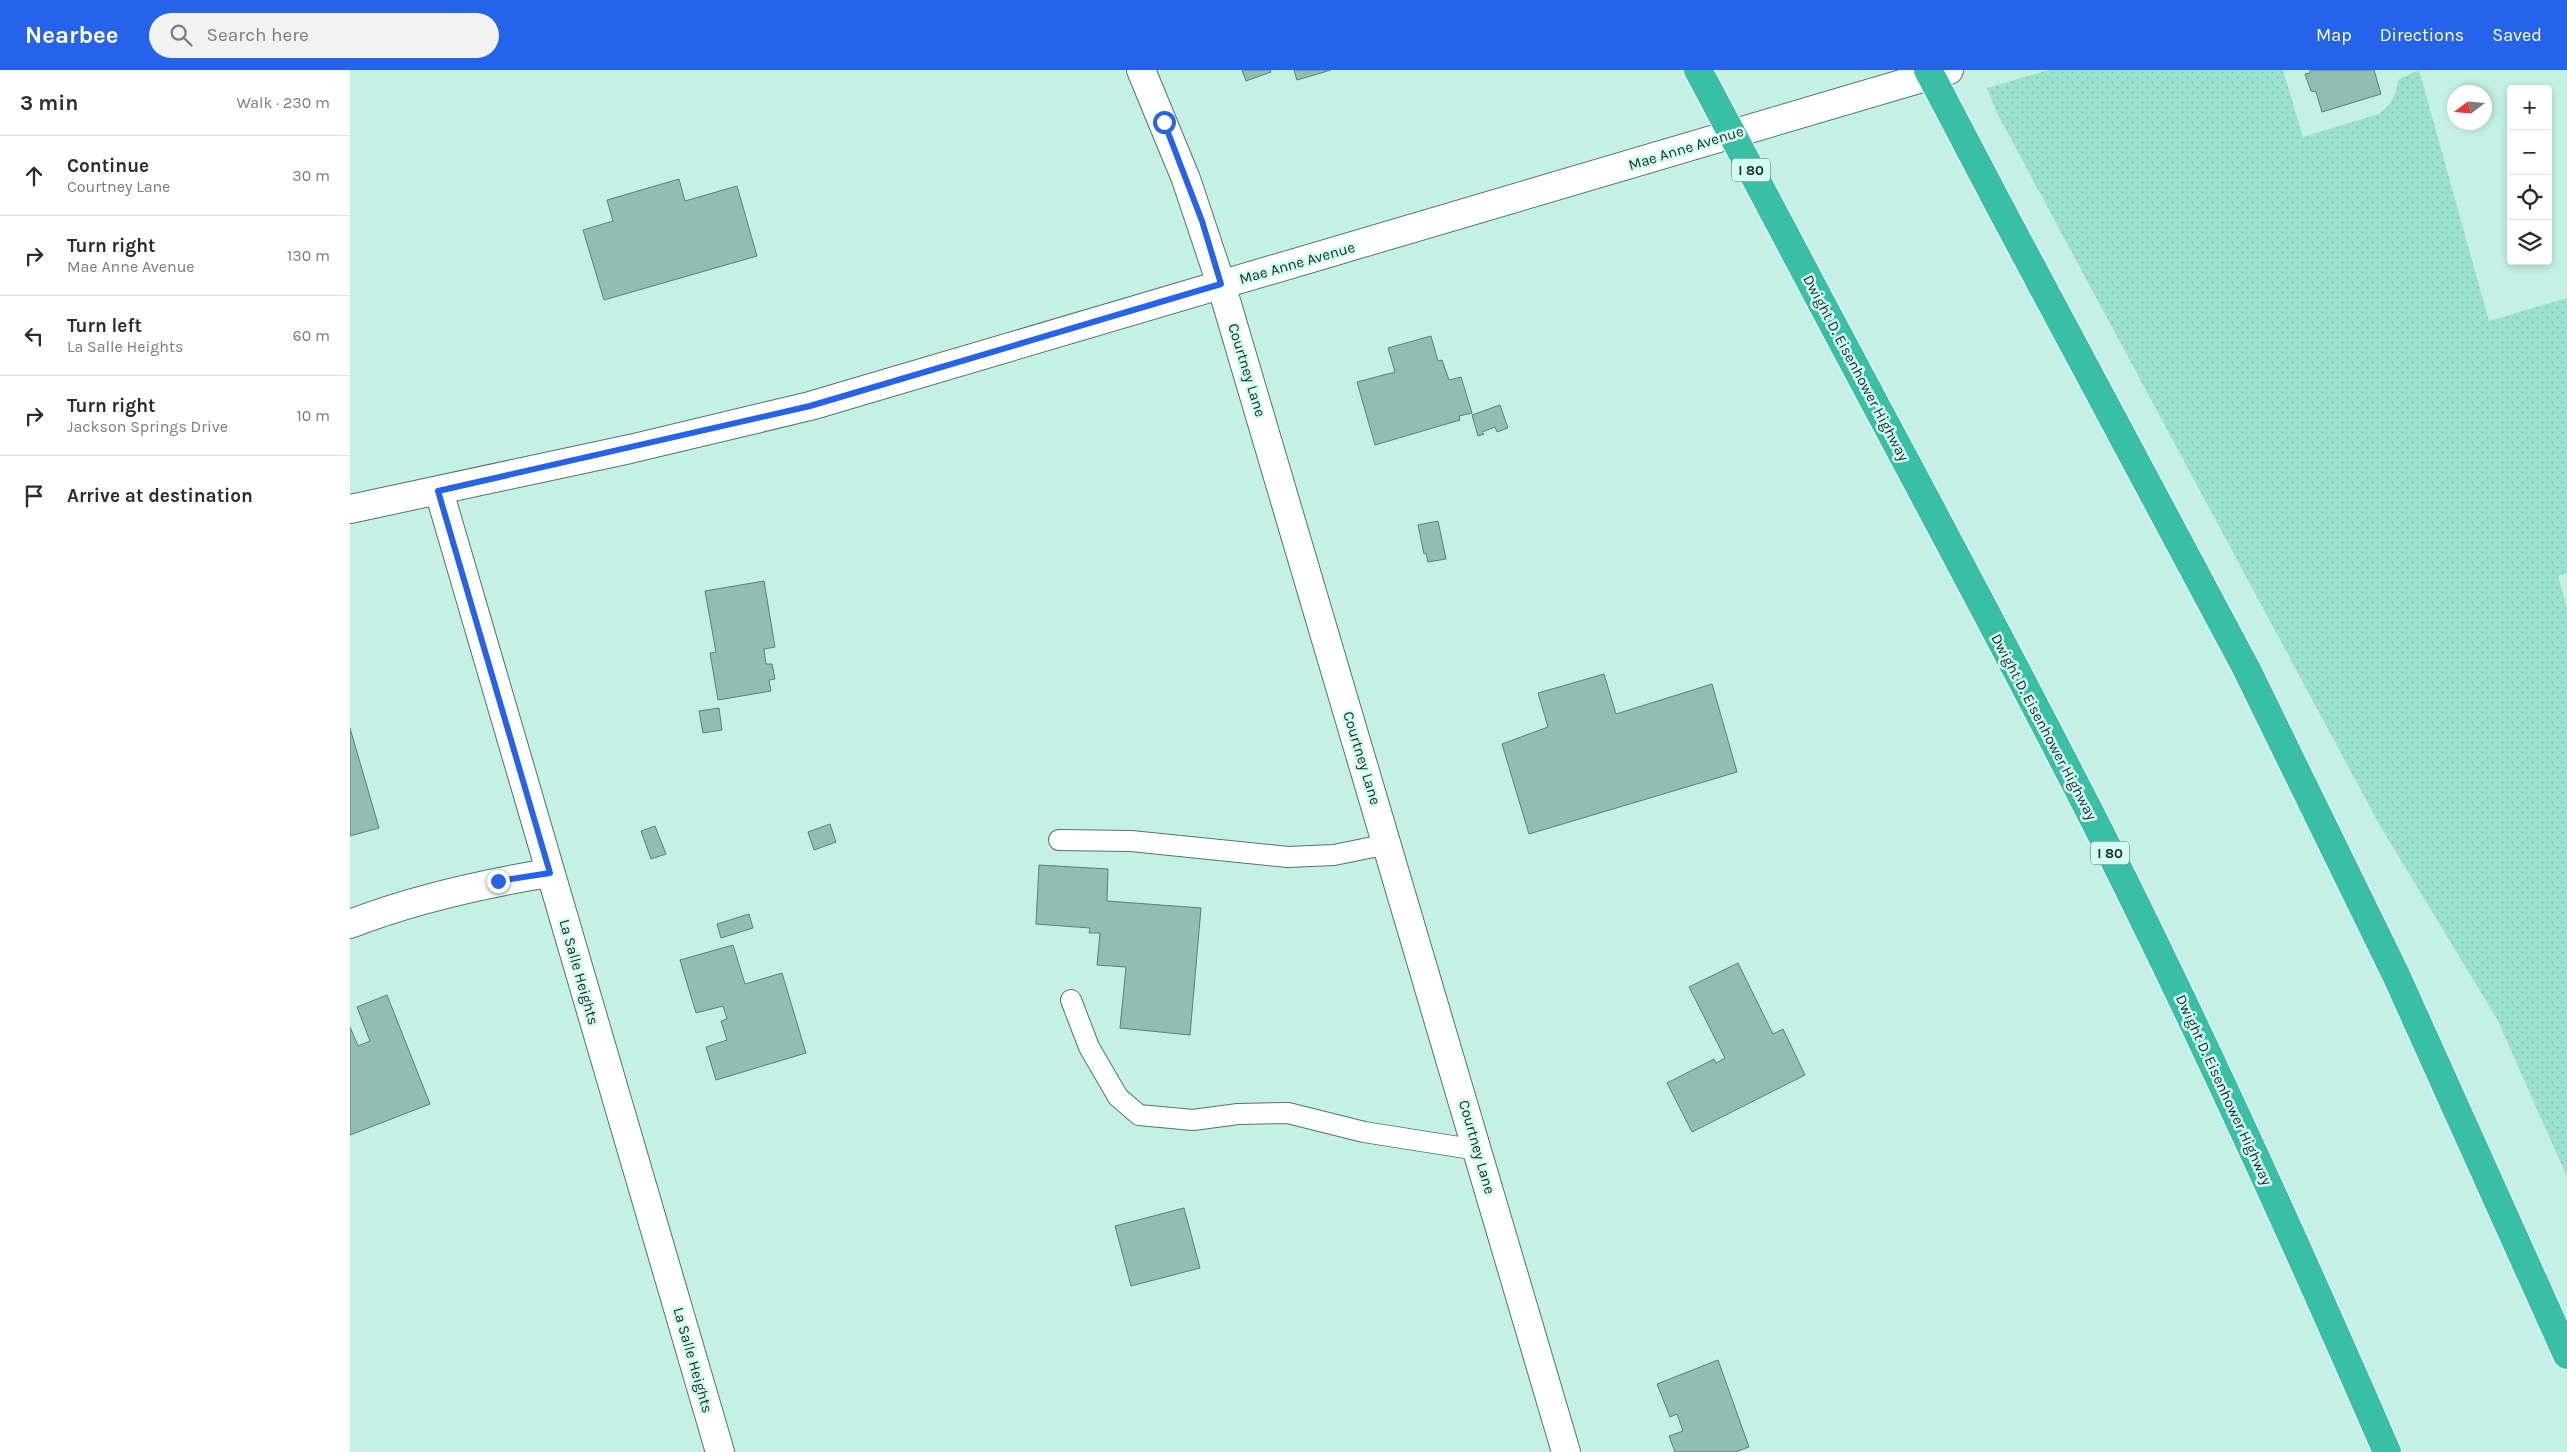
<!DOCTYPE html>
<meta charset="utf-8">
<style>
:root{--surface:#fff;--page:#f2f2f3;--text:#2b2b33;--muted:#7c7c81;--line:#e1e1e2;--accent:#2563eb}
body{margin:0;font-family:Karla,sans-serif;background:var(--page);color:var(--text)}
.controls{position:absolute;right:15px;top:15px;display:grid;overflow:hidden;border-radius:5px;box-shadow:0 2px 8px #0003}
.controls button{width:45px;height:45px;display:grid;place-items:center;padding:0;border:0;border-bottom:1px solid var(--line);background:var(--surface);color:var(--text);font:25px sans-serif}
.compass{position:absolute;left:2097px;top:15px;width:45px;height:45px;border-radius:50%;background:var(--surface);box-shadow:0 2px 8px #0003;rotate:254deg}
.stop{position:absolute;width:15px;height:15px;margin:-11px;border:4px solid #2563eb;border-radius:50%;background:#fff}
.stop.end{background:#2563eb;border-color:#fff;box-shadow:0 1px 5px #0008}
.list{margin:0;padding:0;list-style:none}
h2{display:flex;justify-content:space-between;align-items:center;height:65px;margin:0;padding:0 20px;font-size:21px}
h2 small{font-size:16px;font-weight:400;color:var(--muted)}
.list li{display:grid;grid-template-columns:32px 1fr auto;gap:15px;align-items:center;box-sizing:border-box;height:80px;padding:0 20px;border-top:1px solid var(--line)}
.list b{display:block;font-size:19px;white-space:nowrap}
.list p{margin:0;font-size:16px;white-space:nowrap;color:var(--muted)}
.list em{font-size:16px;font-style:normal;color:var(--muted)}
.icon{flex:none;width:28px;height:28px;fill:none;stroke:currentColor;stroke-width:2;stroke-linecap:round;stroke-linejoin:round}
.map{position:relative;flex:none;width:2217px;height:1382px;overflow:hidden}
header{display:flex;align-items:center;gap:30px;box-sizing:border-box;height:70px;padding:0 25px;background:var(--accent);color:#fff}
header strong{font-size:24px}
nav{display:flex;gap:28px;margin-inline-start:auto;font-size:18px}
.search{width:350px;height:45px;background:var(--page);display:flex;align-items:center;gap:12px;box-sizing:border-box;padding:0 18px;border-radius:28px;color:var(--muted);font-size:19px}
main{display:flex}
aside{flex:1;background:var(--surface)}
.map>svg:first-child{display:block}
</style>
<header>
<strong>Nearbee</strong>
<div class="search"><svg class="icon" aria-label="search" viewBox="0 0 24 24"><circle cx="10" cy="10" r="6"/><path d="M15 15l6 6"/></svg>Search here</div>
<nav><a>Map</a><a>Directions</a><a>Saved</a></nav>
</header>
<main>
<aside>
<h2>3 min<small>Walk · 230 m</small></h2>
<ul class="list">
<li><svg class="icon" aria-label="ahead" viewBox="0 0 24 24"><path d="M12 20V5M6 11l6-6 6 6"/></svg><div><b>Continue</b><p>Courtney Lane</p></div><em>30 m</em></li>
<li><svg class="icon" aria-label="right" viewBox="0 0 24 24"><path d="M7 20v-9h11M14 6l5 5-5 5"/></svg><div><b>Turn right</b><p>Mae Anne Avenue</p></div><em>130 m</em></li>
<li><svg class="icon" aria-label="left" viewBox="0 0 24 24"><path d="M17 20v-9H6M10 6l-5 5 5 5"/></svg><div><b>Turn left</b><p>La Salle Heights</p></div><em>60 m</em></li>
<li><svg class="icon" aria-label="right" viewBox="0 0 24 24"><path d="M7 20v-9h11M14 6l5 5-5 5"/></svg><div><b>Turn right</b><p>Jackson Springs Drive</p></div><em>10 m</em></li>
<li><svg class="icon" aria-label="arrive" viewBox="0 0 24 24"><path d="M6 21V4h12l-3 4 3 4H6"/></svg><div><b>Arrive at destination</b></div></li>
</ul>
</aside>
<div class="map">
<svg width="2217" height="1382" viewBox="0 0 2217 1382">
<defs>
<pattern id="grass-dots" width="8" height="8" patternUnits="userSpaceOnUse" patternTransform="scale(1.25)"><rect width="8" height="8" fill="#9be1d0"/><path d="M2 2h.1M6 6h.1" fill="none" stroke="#85c1b2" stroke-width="1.8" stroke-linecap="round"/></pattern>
</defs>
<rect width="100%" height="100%" fill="#c5f1e5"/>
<path fill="url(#grass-dots)" d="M1699 0H1933L1953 67 2029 44C2042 34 2046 26 2048 10L2069 0 2139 251 2217 228V503L2208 506 2217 538V1107L2147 949 2029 754 1647 43 1637 18Z"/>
<path fill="#92bdb2" stroke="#578076" d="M892 0H920L921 2 896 11Z
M944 0H981L947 10Z
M1960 0H2024L2031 24 1972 42 1966 22 1961 21 1955 4 1960 3Z
M329 109 335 131 387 116 407 186 254 230 233 160 263 151 257 130Z
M1081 266 1088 291 1092 290 1099 310 1111 307 1122 343 1109 346 1110 350 1025 375 1007 312 1045 302 1038 278Z
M1150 335 1158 358 1147 362 1145 357 1132 362 1134 364 1128 366 1122 345Z
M1088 451 1096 489 1078 492 1076 483 1074 484 1068 455Z
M414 511 425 577 414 579 416 594H422L425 609 419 610 421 621 368 630 360 583 366 582 355 521Z
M1254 604 1266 644 1362 614 1387 702 1179 764 1152 674 1198 657 1188 623Z
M369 638 372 660 353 663 349 641Z
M0 658 29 758 0 766Z
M480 754 486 772 464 780 458 762Z
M305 756 316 784 301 789 291 761Z
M689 795 758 799 757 831 851 838 840 965 770 958 776 897 747 895 750 863H739L740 858 686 854Z
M399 844 403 858 371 868 367 854Z
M383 875 395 914 432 903 456 983 366 1010 356 977 377 970 371 951 377 949 373 936 346 943 330 890Z
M1388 893 1423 964 1433 959 1455 1005 1342 1062 1317 1013 1364 989 1366 993 1375 988 1339 917Z
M37 925 80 1034 0 1065V957L8 976 20 971 7 937Z
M834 1138 850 1198 781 1216 765 1156Z
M1368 1290 1399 1377 1385 1382H1325L1319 1366 1333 1361 1327 1344 1320 1347 1307 1314Z"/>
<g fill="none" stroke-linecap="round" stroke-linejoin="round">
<g stroke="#4e776d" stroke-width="22">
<path id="lane" d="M709 770 781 771 938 787 984 785 1038 774
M721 930 739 977 768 1027 789 1045 843 1050 888 1044 938 1043 1014 1062 1128 1080"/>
</g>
<g stroke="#4e776d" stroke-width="30">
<path id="street" d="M791 0 836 109 871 214 1216 1382
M89 421 370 1382
M0 854C64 829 132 814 199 803"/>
</g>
<g stroke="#4e776d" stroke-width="30">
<path id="secondary" d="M0 439 280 379 460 336 1599 0"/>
</g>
<g stroke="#fff" stroke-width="30">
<path id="highway" d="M1652 141 1896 598 2046 905 2217 1285
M1454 200C1556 393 1661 585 1759 780 1858 978 1949 1179 2037 1382"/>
</g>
<use href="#lane" stroke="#fff" stroke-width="20"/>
<use href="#street" stroke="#fff" stroke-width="28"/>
<use href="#secondary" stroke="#fff" stroke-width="28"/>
<use href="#highway" stroke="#39bfa6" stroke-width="28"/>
<g stroke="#fff" stroke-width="30" stroke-linecap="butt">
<path id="highway-bridge" d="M1348 0 1454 200
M1578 0 1652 141"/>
</g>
<use href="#highway-bridge" stroke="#39bfa6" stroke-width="28"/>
</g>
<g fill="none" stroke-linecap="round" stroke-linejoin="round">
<path stroke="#2563eb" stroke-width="6" d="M148 811 200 803 88 421 460 336 871 214 852 151 814 52"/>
</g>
<g text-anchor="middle" stroke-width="5" stroke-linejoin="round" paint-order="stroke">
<g fill="#d2fef2" stroke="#506962" stroke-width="1">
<rect x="1382" y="88.5" width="38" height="23" rx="4"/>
<rect x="1741" y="771.5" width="38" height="23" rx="4"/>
</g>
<g font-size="14" font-weight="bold" fill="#182925">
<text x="1401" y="105">I 80</text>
<text x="1760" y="788">I 80</text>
</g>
<g font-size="15" fill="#182925" stroke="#d2fef2">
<text transform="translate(1336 78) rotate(-17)" y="5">Mae Anne Avenue</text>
<text transform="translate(947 193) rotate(-16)" y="5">Mae Anne Avenue</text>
<text transform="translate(1506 298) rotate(62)" y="5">Dwight D. Eisenhower Highway</text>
<text transform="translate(897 300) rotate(73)" y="5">Courtney Lane</text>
<text transform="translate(1694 657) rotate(62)" y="5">Dwight D. Eisenhower Highway</text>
<text transform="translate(1012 688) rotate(73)" y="5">Courtney Lane</text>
<text transform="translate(229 902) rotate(74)" y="5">La Salle Heights</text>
<text transform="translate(1874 1020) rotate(65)" y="5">Dwight D. Eisenhower Highway</text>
<text transform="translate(1127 1077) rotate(74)" y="5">Courtney Lane</text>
<text transform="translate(343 1290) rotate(74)" y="5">La Salle Heights</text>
</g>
</g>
</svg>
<div class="controls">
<button>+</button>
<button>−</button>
<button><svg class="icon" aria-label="locate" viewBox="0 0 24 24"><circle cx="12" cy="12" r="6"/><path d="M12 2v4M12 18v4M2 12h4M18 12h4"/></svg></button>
<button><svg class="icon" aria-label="layers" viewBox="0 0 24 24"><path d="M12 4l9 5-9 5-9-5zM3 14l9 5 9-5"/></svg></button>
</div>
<svg class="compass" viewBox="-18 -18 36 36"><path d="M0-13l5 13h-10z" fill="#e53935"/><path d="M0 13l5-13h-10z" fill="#7c7c81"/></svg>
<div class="stop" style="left:814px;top:52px"></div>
<div class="stop end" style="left:148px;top:811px"></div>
</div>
</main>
